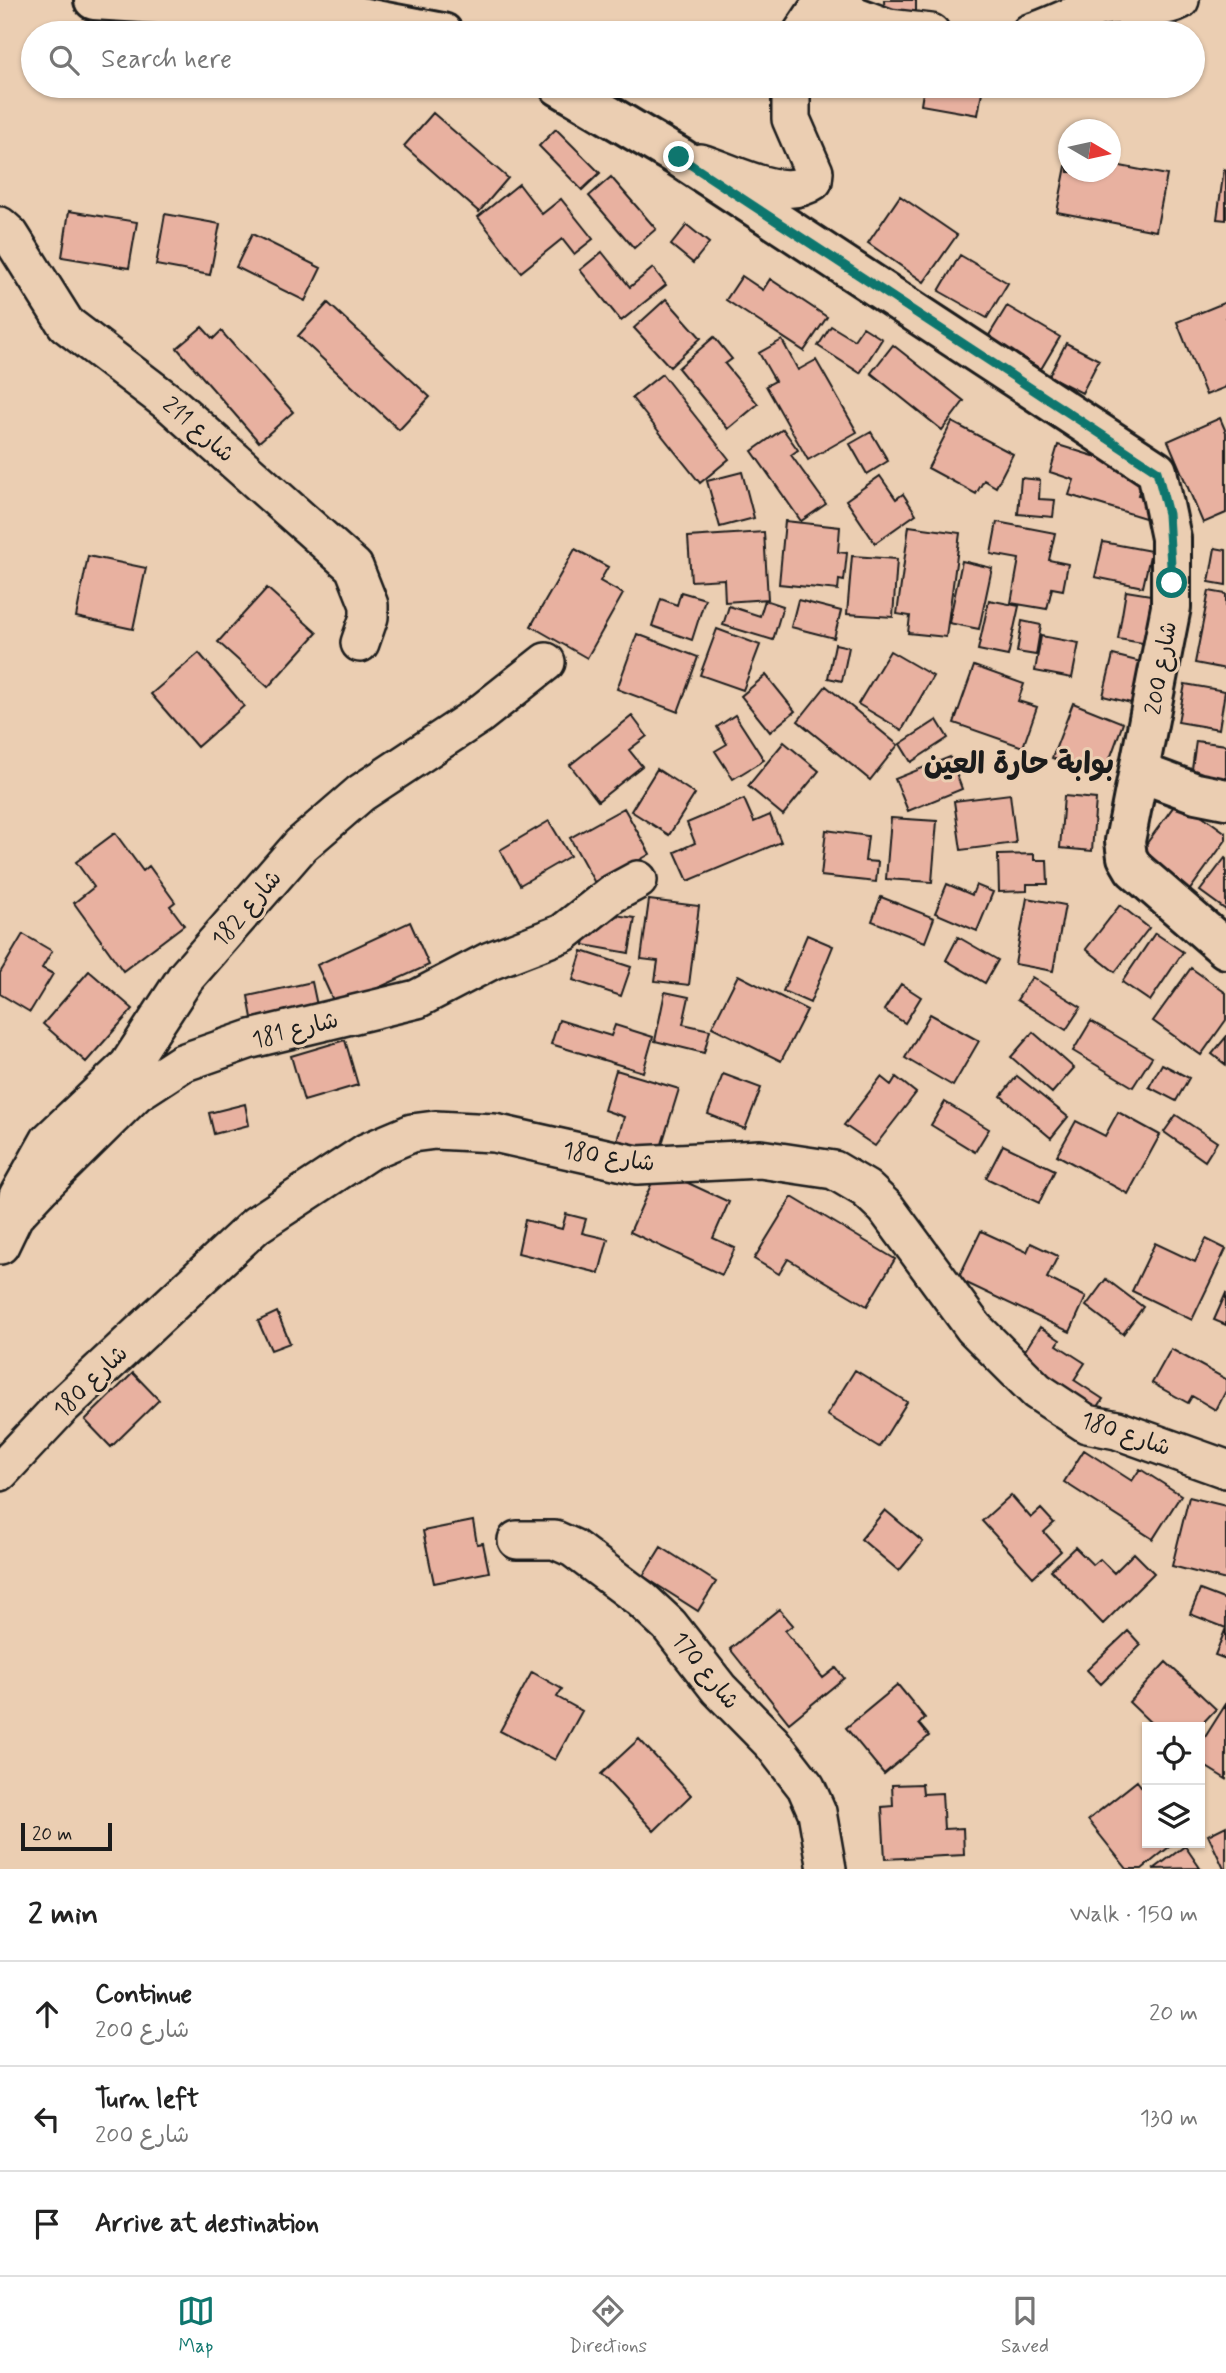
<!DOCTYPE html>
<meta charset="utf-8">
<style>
:root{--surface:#fff;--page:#f2f2f2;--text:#222;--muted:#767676;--line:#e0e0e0;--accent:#0f766e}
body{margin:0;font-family:Mynerve,"Playpen Sans Arabic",sans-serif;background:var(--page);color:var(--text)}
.controls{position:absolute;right:21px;bottom:21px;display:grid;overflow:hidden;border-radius:0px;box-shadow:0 2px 5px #0004}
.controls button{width:63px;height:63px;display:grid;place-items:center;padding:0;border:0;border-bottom:2px solid var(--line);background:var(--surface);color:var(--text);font:35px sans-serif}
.compass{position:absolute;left:1058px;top:119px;width:63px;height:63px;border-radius:50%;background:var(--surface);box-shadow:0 2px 5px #0004;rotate:99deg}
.scale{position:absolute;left:21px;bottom:18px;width:91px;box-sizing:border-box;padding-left:7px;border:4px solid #1c1c1c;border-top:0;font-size:19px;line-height:24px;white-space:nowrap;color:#1c1c1c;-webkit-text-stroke:5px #ebceb2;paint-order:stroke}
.stop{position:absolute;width:21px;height:21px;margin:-16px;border:5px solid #0f766e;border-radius:50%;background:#fff}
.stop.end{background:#0f766e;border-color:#fff;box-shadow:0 2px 7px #0008}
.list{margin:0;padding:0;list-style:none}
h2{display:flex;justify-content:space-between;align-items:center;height:91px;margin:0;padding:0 28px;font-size:30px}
h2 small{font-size:23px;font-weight:400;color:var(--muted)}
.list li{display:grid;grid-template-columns:46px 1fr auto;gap:21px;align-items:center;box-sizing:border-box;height:105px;padding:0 28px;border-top:2px solid var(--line)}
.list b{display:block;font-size:26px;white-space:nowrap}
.list p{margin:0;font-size:23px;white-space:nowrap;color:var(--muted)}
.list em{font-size:23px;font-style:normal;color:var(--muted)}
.icon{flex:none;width:38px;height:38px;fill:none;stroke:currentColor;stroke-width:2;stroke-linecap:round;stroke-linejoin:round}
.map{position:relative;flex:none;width:1226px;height:1869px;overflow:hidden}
.search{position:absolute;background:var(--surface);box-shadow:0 2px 5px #0004;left:21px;right:21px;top:21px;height:77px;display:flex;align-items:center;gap:18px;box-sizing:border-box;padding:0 24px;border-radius:38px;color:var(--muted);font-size:26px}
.sheet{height:406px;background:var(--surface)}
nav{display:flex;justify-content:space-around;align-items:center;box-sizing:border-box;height:98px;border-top:2px solid var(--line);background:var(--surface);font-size:19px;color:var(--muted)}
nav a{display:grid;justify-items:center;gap:4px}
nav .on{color:var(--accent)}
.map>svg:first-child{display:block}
</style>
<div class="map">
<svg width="1226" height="1869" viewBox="0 0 1226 1869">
<rect width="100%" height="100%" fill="#ebceb2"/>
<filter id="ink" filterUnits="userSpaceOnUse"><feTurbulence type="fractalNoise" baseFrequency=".0143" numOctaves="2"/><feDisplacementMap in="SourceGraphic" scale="14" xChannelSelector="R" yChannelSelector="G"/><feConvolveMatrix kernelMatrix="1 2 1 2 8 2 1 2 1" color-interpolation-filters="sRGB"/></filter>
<g filter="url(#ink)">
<path fill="#e8b1a0" stroke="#1c1c1c" stroke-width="2" d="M884 0H916V18L885 19Z
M1107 10 1117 33H1056Z
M924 86H983L978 115 921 105Z
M433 113 508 178 479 212 404 146Z
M556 129 600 173 582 190 539 146Z
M1068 156V172H1110V164L1167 175 1156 231 1057 212Z
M1224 169 1226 170V220L1217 219Z
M611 177 656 229 634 248 589 196Z
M519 184 542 214 561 199 593 239 574 254 562 239 521 272 478 217Z
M900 196 957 235 924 282 868 243Z
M69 211 137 222 129 268 62 257Z
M165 214 220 224 210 275 156 265Z
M687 225 709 243 693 263 671 245Z
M252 234 321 268 305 301 236 267Z
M602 252 630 287 653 268 666 285 621 321 580 270Z
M960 255 1008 283 987 318 939 291Z
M742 276 763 290 770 279 827 317 804 351 726 300Z
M666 299 701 338 670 367 634 328Z
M1226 302V387L1206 395 1177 322Z
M328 303 430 397 399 430 298 336Z
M1007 306 1060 337 1041 369 988 337Z
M831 326 854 340 863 327 882 339 860 373 818 346Z
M202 327 213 339 221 331 293 412 259 442 177 348Z
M714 337 732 359 725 364 758 404 728 429 678 368Z
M782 340 798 370 816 360 857 432 808 460 766 386 775 381 759 353Z
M1066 343 1099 360 1082 393 1049 376Z
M893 345 964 401 942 430 871 373Z
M662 374 729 459 700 483 632 398Z
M1220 418 1226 432V513L1203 523 1168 441Z
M952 422 1013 454 996 487 984 480 976 494 928 468Z
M783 429 798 450 791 455 826 504 801 521 752 451Z
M871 432 888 461 867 474 850 444Z
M1058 445 1145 472 1138 495 1151 498 1145 518 1069 495 1074 480 1050 472Z
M742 472 754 518 720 527 707 481Z
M880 476 896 499 903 494 916 514 875 543 846 500Z
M1021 478 1040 480 1039 499 1055 500 1053 517 1018 514Z
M785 521 840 527 838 552 847 553 844 581 839 580 838 590 779 584Z
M997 522 1055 533 1049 560 1068 564 1063 590 1052 588 1047 609 1011 603 1019 559 991 554Z
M909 526 960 533 946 637 908 633 910 616 897 614Z
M764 532 768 599 725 602 724 579 691 581 688 537Z
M1103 542 1151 551 1143 587 1095 577Z
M1215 548 1226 550V585L1209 582Z
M575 549 608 567 600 581 623 594 587 658 531 626Z
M88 556 146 568 133 629 76 617Z
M852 556 897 559 893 617 847 614Z
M962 561 992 568 979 629 949 623Z
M267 588 317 633 268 687 218 642Z
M1126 591 1157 596 1149 644 1118 639Z
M1209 591 1226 594V669L1195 663Z
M681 592 705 599 692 640 652 626 661 599 677 605Z
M765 600 783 606 773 640 723 625 729 606 760 616Z
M798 600 841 611 834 638 791 627Z
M989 600 1019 606 1008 656 978 650Z
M1022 621 1041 625 1036 655 1017 652Z
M717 629 760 645 743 690 700 675Z
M637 634 698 657 678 712 617 689Z
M1041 636 1079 643 1072 678 1035 671Z
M835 644 849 647 842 681 828 678Z
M890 651 933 676 902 730 858 704Z
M199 653 244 706 197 747 151 694Z
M1113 655 1145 663 1135 704 1103 696Z
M974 666 1024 684 1018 701 1037 707 1023 747 954 723Z
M766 675 795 711 770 732 741 696Z
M1185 684 1225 691 1219 729 1178 722Z
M826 686 898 745 870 780 798 721Z
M1073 703 1123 723 1103 778 1052 758Z
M735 715 764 760 733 779 715 751 727 744 717 727Z
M632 716 647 736 629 750 642 766 598 801 570 765Z
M937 720 948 738 911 762 900 744Z
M1196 741 1226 745V789L1190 783Z
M784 742 819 771 783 815 748 786Z
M950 757 962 789 908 811 895 779Z
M657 769 695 794 669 835 631 811Z
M1010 794 1016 843 961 850 954 801Z
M1064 796 1096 799 1092 851 1060 848Z
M744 799 754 822 770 815 781 842 688 881 675 852 695 843 687 823Z
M1179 799 1226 833V840L1189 891 1139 854Z
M624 808 650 854 596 885 570 838Z
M891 818 937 821 932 882 886 879Z
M549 821 570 856 520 885 500 850Z
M826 830 868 836 865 861 878 862 876 882 821 876Z
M115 833 143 871 149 866 175 902 170 906 184 925 123 971 74 903 94 887 76 862Z
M1034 854V860H1047L1048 884H1027V891L999 892 998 855Z
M1225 858 1226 859V910L1200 891Z
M947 884 972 895 976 885 993 892 977 931 935 913Z
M881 897 934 918 925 942 872 921Z
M1027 898 1065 905 1053 971 1015 964Z
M649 900 699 906 689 985 655 981 658 961 641 959Z
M1120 905 1149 928 1115 972 1086 949Z
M590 911 635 918 629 953 584 945Z
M410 922 429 965 336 1007 317 965Z
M1155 933 1183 952 1150 1001 1122 982Z
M23 934 52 951 42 968 53 974 30 1012 0 994V973Z
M807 935 833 946 810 1003 783 991Z
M958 937 998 960 985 983 946 960Z
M582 951 631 967 621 996 573 980Z
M1191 968 1226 993V1020L1201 1055 1153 1021Z
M89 971 133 1009 86 1062 43 1024Z
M738 975 807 1010 781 1061 712 1027Z
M1032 977 1081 1007 1066 1030 1017 1000Z
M312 982 319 1015 254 1029 248 996Z
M901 984 921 997 905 1023 884 1010Z
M665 992 689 997 683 1024 710 1030 704 1053 655 1041Z
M930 1014 979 1041 953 1086 905 1058Z
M559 1020 611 1036 615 1025 653 1037 643 1072 551 1044Z
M1091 1021 1152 1057 1133 1087 1073 1051Z
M1033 1032 1074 1068 1052 1093 1011 1057Z
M1226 1037V1065L1212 1054Z
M345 1040 358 1085 304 1101 291 1056Z
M1162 1064 1189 1078 1176 1101 1149 1087Z
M616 1070 679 1089 658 1157 616 1144 624 1117 604 1110Z
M723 1074 761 1088 745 1129 708 1114Z
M1017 1076 1068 1117 1051 1138 1001 1096Z
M881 1077 891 1085 896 1077 916 1093 875 1146 844 1125Z
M945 1102 989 1129 975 1152 931 1125Z
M245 1104 249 1125 214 1134 209 1113Z
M1118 1112 1160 1135 1128 1194 1057 1155 1076 1121 1105 1136Z
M1176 1115 1217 1142 1205 1161 1164 1132Z
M1003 1145 1055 1170 1039 1203 986 1178Z
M658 1169 729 1202 713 1238 735 1248 722 1275 630 1232Z
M792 1197 895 1259 867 1306 788 1259 779 1274 754 1259Z
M566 1214 586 1219 582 1233 608 1239 599 1273 518 1253 525 1220 562 1229Z
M981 1231 1027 1252 1031 1243 1058 1256 1047 1278 1086 1297 1070 1332 958 1279Z
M1206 1239 1226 1249 1192 1320 1132 1291 1155 1243 1195 1262Z
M1106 1279 1143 1307 1123 1334 1086 1306Z
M1226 1293V1325L1214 1320Z
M277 1312 290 1343 271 1350 258 1321Z
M1040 1327 1060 1340 1057 1345 1085 1363 1074 1380 1103 1399 1092 1416 1015 1366Z
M1171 1349 1226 1379V1391L1216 1410 1192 1396 1188 1403 1152 1383Z
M855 1370 907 1402 879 1447 827 1415Z
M133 1373 159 1400 111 1447 85 1420Z
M1084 1450 1132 1481 1140 1469 1181 1495 1153 1539 1064 1482Z
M1011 1495 1031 1518 1041 1509 1054 1523 1044 1532 1061 1551 1033 1577 982 1521Z
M1189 1497 1226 1506V1580L1172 1566Z
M885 1510 923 1542 899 1571 861 1539Z
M473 1521 477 1544 483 1543 489 1572 434 1583 423 1531Z
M661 1547 716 1582 698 1611 643 1576Z
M1075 1547 1093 1565 1100 1559 1114 1573 1134 1553 1154 1573 1103 1624 1051 1570Z
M1200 1590 1226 1600V1628L1190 1614Z
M779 1609 793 1625 785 1631 823 1678 836 1668 844 1678 789 1723 730 1649Z
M1226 1628V1659L1215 1655Z
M1128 1631 1141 1645 1101 1684 1087 1670Z
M1166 1662 1216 1709 1199 1727H1155L1129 1702Z
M532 1672 562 1689 557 1697 582 1711 555 1760 500 1731Z
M898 1685 925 1718 919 1724 929 1736 884 1774 846 1728Z
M1226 1704V1779L1200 1763V1745Z
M639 1739 691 1795 654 1831 601 1774Z
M1137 1781 1147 1794V1843H1174L1142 1869H1127L1088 1820Z
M922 1784 923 1794 942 1793 944 1829 963 1828 964 1855 885 1859 882 1807 893 1806 892 1785Z
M1226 1826V1869H1224L1208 1835Z
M1185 1846 1200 1868 1154 1869Z"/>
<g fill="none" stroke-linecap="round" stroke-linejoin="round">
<g stroke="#1c1c1c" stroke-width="42">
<path id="minor" d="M802 33 816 12 822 9 840 10 888 28 931 33
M1030 33C1054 26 1078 11 1103 6 1130 1 1155 13 1180 0
M700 163C732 172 782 203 813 181L814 172 791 119V86
M0 226 10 235 66 324 172 405 354 567 369 605V617L360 643
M14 1216 18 1196 49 1141 128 1066 186 977 301 845 361 793 479 715 546 662
M0 1245 14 1216 42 1186 136 1093 182 1063 251 1039 417 999 490 961 563 933 612 894 638 880
M0 1472 60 1408 256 1225 367 1152 412 1133 435 1130 494 1133 637 1165 760 1159 834 1170 866 1189 886 1208 974 1328 1037 1391 1087 1424 1117 1430 1226 1469
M517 1540H555L573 1548 641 1599 669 1625 719 1689 772 1743 806 1787 817 1812 827 1869"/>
</g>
<g stroke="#1c1c1c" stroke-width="44">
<path id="major" d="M94 0 354 16 443 33
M559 86 679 157 1157 471 1171 538V607L1125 841 1127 857 1134 869 1226 949
M1139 772 1196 793 1226 799"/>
</g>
<use href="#minor" stroke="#ebceb2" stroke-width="37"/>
<use href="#major" stroke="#ebceb2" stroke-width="38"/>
</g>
</g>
<g fill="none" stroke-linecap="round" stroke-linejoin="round" filter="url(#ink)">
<path stroke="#0f766e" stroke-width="9" d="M679 157 1157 471 1168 514 1172 583"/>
</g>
<g text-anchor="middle" stroke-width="6" stroke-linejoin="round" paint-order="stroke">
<g font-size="23" fill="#1c1c1c" stroke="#ebceb2">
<text transform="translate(199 429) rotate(41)" y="8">شارع 211</text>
<text transform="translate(1160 668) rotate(-80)" y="8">شارع 200</text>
<text transform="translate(246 908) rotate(-49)" y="8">شارع 182</text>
<text transform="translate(295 1029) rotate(-14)" y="8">شارع 181</text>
<text transform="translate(609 1156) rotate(9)" y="8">شارع 180</text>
<text transform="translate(90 1381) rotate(-44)" y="8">شارع 180</text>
<text transform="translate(1126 1433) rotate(19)" y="8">شارع 180</text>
<text transform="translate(706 1670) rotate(51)" y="8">شارع 170</text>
</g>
<g font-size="30" font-weight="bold" fill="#1c1c1c" stroke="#ebceb2">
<text x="1019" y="773">بوابة حارة العين</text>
</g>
</g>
</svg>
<div class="controls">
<button><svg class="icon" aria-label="locate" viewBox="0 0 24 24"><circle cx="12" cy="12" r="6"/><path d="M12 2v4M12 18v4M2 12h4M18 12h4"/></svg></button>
<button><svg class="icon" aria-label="layers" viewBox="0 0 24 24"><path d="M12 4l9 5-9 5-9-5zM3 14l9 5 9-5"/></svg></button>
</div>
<svg class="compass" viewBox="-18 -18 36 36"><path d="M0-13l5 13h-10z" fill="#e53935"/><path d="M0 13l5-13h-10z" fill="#767676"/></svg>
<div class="scale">20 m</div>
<div class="stop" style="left:1172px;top:583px"></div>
<div class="stop end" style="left:679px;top:157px"></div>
<div class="search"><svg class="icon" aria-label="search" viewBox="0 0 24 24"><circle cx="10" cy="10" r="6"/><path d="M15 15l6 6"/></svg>Search here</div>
</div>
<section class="sheet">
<h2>2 min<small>Walk · 150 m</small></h2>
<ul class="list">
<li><svg class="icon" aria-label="ahead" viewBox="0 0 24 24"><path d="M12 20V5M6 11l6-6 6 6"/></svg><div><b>Continue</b><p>شارع 200</p></div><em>20 m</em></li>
<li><svg class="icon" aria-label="left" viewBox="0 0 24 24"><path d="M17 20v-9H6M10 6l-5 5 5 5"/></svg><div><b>Turn left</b><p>شارع 200</p></div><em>130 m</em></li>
<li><svg class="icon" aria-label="arrive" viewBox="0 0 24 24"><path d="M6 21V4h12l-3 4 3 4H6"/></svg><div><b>Arrive at destination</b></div></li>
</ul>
</section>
<nav>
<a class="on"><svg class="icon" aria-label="map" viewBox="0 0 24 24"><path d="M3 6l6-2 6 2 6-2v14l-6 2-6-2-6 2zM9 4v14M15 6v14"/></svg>Map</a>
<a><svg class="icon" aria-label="directions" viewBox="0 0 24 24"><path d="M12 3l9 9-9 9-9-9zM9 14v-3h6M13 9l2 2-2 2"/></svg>Directions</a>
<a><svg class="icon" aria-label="saved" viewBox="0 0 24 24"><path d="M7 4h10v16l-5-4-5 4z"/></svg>Saved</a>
</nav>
